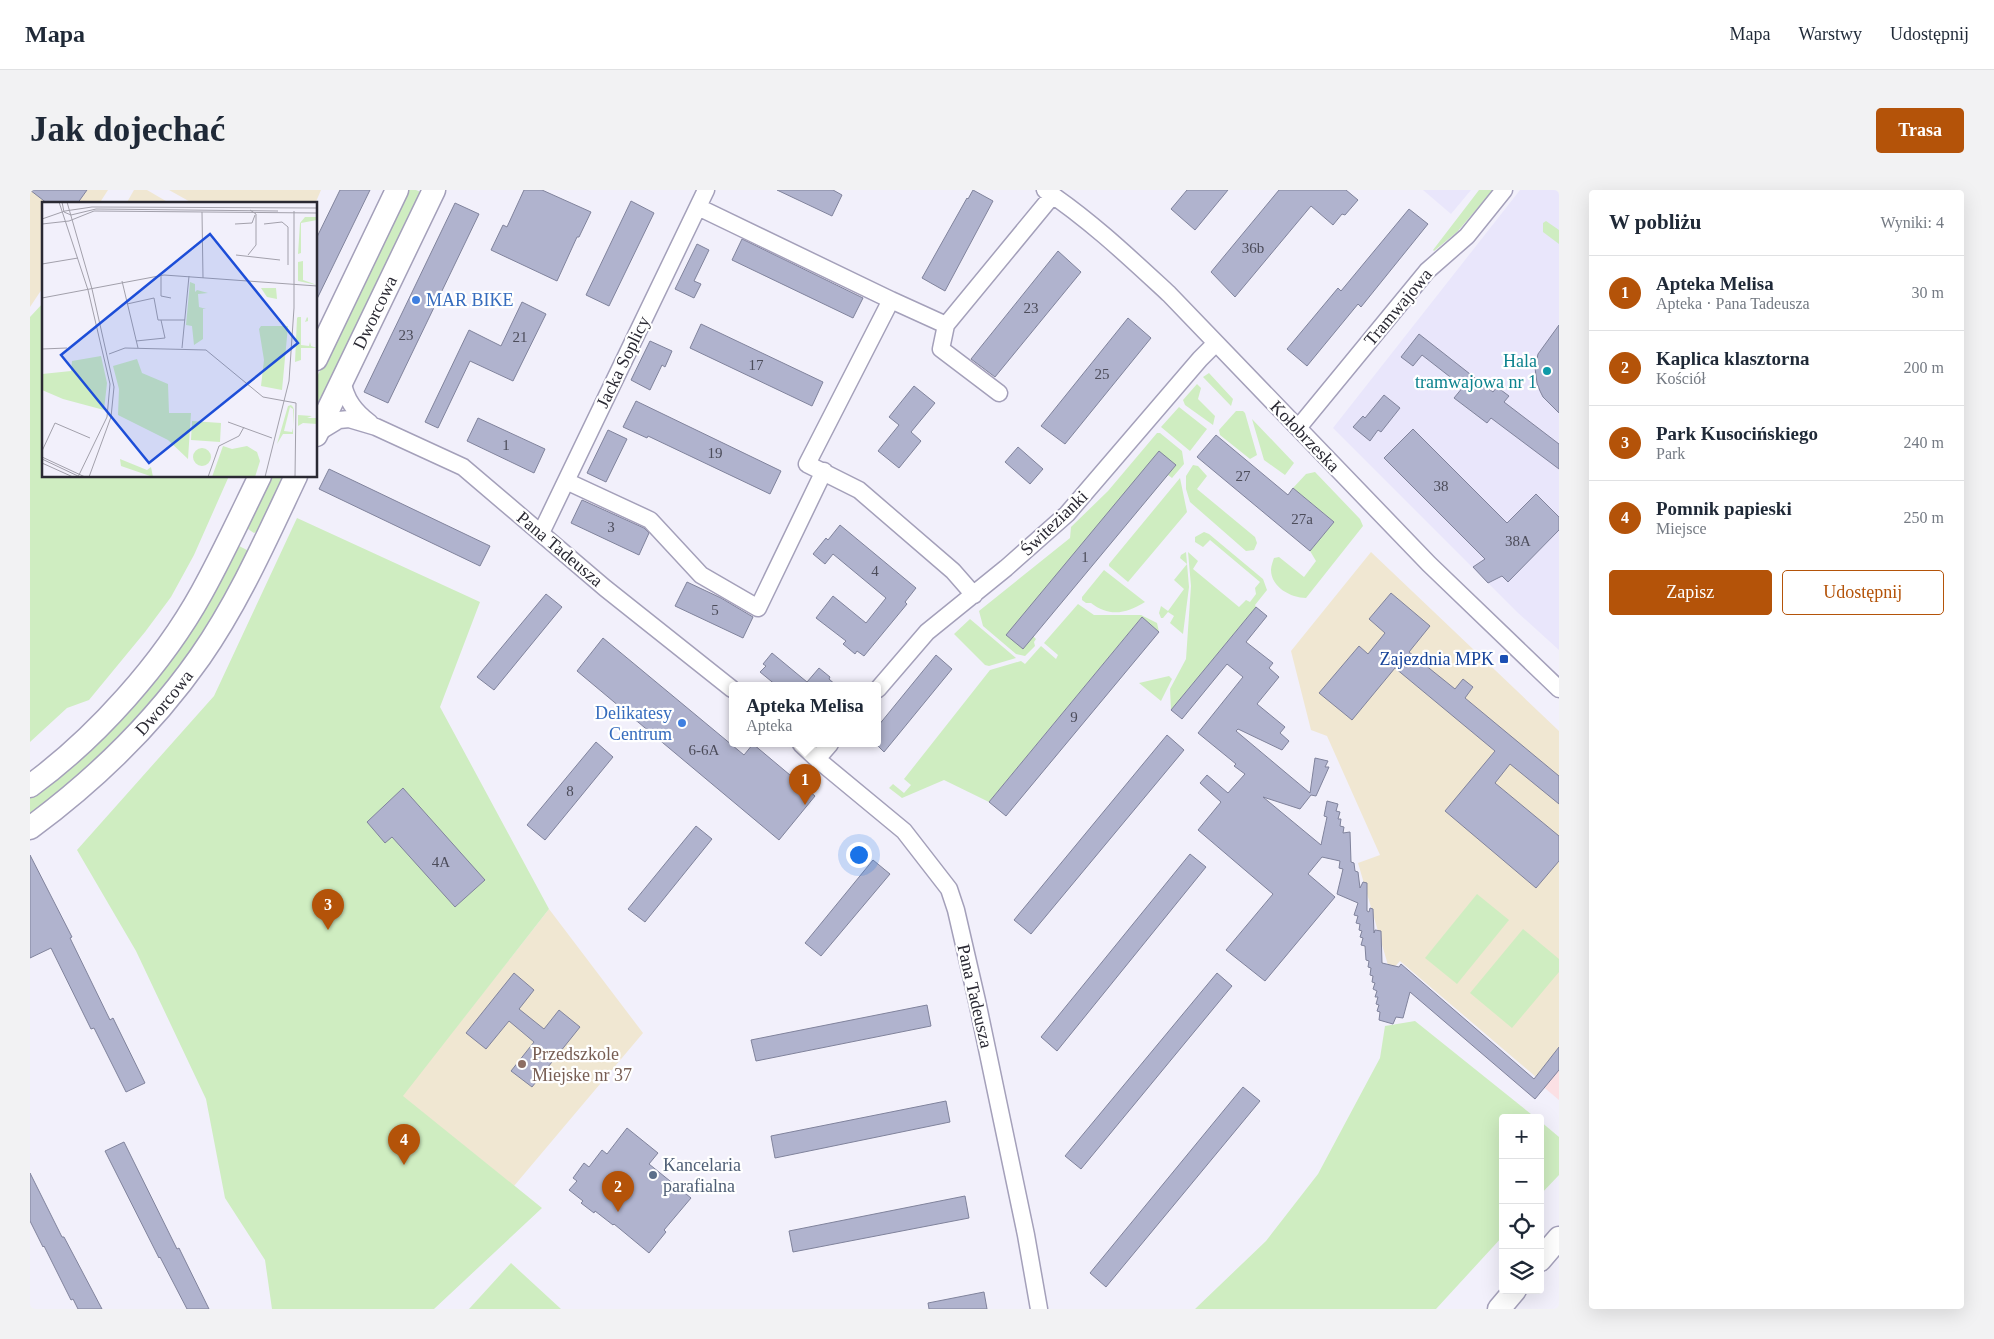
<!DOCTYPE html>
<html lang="pl">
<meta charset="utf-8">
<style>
:root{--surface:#fff;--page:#f2f2f3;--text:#1f2937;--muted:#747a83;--line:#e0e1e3;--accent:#b45309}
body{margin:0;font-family:"Times New Roman",serif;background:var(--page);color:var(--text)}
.controls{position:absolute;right:15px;bottom:15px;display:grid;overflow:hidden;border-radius:5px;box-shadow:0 5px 20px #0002}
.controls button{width:45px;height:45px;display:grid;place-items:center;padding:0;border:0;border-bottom:1px solid var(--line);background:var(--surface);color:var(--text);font:25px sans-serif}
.you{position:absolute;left:828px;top:664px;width:18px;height:18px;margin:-12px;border:4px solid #fff;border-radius:50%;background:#1a73e8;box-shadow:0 0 0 8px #1a73e833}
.badge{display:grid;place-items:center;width:32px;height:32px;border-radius:50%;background:var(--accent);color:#fff;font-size:16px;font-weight:700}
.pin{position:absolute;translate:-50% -41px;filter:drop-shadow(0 1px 2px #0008)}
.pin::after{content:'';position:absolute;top:26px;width:18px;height:15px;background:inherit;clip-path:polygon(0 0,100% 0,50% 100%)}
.popup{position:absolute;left:699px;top:492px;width:152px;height:65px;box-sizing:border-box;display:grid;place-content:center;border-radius:5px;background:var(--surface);filter:drop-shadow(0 1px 4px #0005);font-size:16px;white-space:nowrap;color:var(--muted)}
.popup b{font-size:19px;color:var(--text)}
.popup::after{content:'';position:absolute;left:50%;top:100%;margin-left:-10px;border:10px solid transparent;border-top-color:var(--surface)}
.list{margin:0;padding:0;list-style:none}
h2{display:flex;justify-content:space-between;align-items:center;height:65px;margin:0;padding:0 20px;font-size:21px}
h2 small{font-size:16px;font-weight:400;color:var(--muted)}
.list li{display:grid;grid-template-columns:32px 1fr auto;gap:15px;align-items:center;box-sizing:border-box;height:75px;padding:0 20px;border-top:1px solid var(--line)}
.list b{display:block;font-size:19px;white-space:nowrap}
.list p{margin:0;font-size:16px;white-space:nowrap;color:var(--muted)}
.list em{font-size:16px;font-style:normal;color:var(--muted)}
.actions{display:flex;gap:10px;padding:15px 20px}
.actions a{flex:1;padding:11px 0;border:1px solid var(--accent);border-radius:5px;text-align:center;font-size:18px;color:var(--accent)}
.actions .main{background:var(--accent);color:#fff}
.icon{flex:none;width:28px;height:28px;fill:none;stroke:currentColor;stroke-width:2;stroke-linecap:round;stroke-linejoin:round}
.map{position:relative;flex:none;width:1529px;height:1119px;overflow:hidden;border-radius:5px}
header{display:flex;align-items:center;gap:30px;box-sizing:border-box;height:70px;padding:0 25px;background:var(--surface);border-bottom:1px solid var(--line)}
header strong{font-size:24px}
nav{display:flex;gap:28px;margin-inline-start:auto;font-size:18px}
.intro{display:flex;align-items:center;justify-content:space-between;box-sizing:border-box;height:120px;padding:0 30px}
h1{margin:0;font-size:35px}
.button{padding:12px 22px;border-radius:5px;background:var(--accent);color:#fff;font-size:18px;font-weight:700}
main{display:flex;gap:30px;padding:0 30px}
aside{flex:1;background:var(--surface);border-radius:5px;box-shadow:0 5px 20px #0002}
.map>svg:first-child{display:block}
</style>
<header>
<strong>Mapa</strong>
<nav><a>Mapa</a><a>Warstwy</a><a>Udostępnij</a></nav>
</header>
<div class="intro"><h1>Jak dojechać</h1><a class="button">Trasa</a></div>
<main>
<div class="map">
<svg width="1529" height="1119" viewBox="0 0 1529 1119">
<rect width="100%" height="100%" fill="#f2f0fb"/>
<path fill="#fbe0e4" d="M1529 857V910L1504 889Z"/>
<path fill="#e9e6fb" d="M1393 0H1441L1421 24Z
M1490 0H1529V460L1487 422 1303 238Z"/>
<path fill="#f0e7d2" d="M0 0H78L69 14H14V96L0 117Z
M104 0H117L141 14H96Z
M139 0H291L285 14H164Z
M1341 362 1529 541V857L1506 887 1370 771 1360 782 1328 673 1350 665 1297 546 1281 540 1261 461Z
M519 719 613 843 484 996 372 906Z"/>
<path fill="#cfedc1" d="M376 0H386L393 3 286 225V189Z
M1449 0H1463L1427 42 1404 61 1403 60Z
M1516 31 1529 40V54L1513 42V33Z
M14 112V286H199L164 365 141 407 115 442 59 510 37 518 0 552V127Z
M1179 183 1203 209 1201 216 1173 187Z
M1167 194 1171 198 1168 209 1185 226 1183 235 1155 215 1153 210Z
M1149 217 1177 239 1160 261 1131 237Z
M1206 221H1213L1215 223 1227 265 1220 269 1190 245 1189 240Z
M1222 229 1264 273 1255 285 1234 270Z
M1127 243H1130L1152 261 1154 274 1142 288 1138 285 1146 275 1003 446 1006 449 1004 452 1005 456 995 466 986 464 953 436 949 421 1040 348 1041 337 1078 301Z
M1163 275 1168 276 1177 286 1167 299 1225 347 1227 353 1224 360 1216 361 1160 312 1156 299V286Z
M1285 282 1330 329 1333 336 1276 408C1261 408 1241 397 1241 380 1241 376 1243 371 1244 368L1249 367 1274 387 1286 371 1280 361 1304 332 1263 298 1276 284Z
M238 286H257L230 340 224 343 218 339 217 335Z
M1150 288 1157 322 1098 392 1079 376V374Z
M267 328 450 412 410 517 519 719 373 906 512 1018 404 1119H242L235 1070 195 1008 176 909 106 761 47 660 184 506Z
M1174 342 1179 344 1233 389 1237 400 1225 415 1226 417 1141 520 1140 499 1156 469 1161 396 1158 362 1168 371 1163 379 1209 417 1216 410 1220 412 1226 404 1225 398 1230 392 1180 350 1173 357 1165 352V347Z
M209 356 217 360 219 366 164 460 90 550 0 628V607L16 595Z
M1156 362 1159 397 1153 444 1140 433 1144 426 1138 422 1133 428H1131L1129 423 1131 416 1138 421 1154 399 1144 390 1157 374 1150 368 1151 365Z
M1074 380 1115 412C1096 424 1079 427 1061 413H1056L1052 410V407Z
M1048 414 1064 425H1111L1127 433 1129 442 1111 428 959 612 914 590 872 608 859 598 863 594 874 603 881 595 874 589 960 480 991 471 995 474 1011 456 1026 469 1028 465 1014 453Z
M940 429 986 468 959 476 955 475 924 444Z
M1139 486 1142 489 1131 511 1109 493Z
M1447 704 1479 730 1427 794 1395 768Z
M1493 739 1529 769V782L1482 838 1440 803Z
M1385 831 1506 928H1473V1046L1406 1119H1165L1236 1051 1288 984 1350 868 1355 836Z
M1510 931 1529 947V985L1510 1005Z
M481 1073 531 1119H439Z"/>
<path fill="#b0b3ce" stroke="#80839c" d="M0 0H57L47 14H18Z
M310 0H340L286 111V49Z
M494 0H512L561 22 549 47H547L527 91 461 60 473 35 477 37Z
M747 0H803L812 5 802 26Z
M943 0 963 11 915 101 892 88 937 8 938 9Z
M1157 0H1198L1165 40 1141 19Z
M1249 0H1316L1328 10 1315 25 1312 24 1303 35 1281 16 1205 107 1181 82Z
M601 11 624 23 579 116 556 105Z
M425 13 449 24 358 213 334 202Z
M1379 19 1398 34 1331 117 1328 114 1277 176 1257 159 1308 98 1311 101Z
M712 49 833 108 823 128 702 70Z
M667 54 679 60 664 91 671 94 664 108 645 99Z
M1028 61 1051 82 965 187 941 169Z
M492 112 516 124 483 191 440 171 408 238 395 232 439 140 471 156Z
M1098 128 1121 148 1035 254 1011 236Z
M671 134 793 192 782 216 660 158Z
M1529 135V223L1513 207 1510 201 1507 193 1505 178 1508 164Z
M1389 144 1463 202 1467 197 1479 206 1474 212 1529 254V279L1461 228 1457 233 1424 208 1433 197 1392 165 1383 176 1371 167Z
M620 151 642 161 635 177 632 175 620 200 601 190Z
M884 196 905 213 881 242 891 251 869 278 848 261 869 235 859 227Z
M1354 205 1370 218 1351 242 1348 240 1340 251 1323 237 1333 226 1335 228Z
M606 211 751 281 740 304 618 246 617 248 593 237Z
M448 228 515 259 504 283 437 251Z
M1383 239 1477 333 1506 304 1529 327V340L1478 392 1472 386 1458 393 1443 377 1455 369 1354 268Z
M578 240 597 249 576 292 557 283Z
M1186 245 1258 305 1263 298 1304 332 1280 361 1167 267Z
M988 257 1013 279 1000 294 975 272Z
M1129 261 1146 275 993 459 976 445Z
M299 279 460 356 450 376 289 299Z
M552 310 614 338 619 343 609 365 541 333Z
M810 335 886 398 875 412 877 414 834 466 827 461 825 464 813 454 816 451 786 428 803 406 836 433 856 408 803 364 795 374 783 364 796 348 798 350Z
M657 392 691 408 723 427 713 448 645 416Z
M1361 403 1400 436 1379 462 1425 499 1433 489 1443 497 1435 508 1529 586V614L1480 574 1465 593 1529 646V671L1506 698 1415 621 1465 561 1365 478 1322 530 1289 503 1329 456 1338 464 1355 443 1339 429Z
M516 404 532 417 464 500 447 487Z
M1226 417 1237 426 1216 452 1243 473 1239 478 1249 487 1227 514 1255 537 1250 543 1259 551 1252 560 1208 539 1206 541 1280 603 1285 568 1298 571 1295 577H1299L1286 606 1281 605 1270 619 1233 607 1291 655 1297 627 1294 626 1297 611 1308 614 1306 621 1310 622 1308 629H1311L1310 636 1314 637 1313 643 1320 642 1321 672 1324 673 1325 681 1328 682 1330 698 1333 692 1337 693V721L1339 722 1340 718 1343 719 1344 743 1345 740 1351 741 1352 773 1369 777 1371 774 1504 889 1529 857V880L1505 909 1380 802 1373 828 1366 827 1363 834 1349 830 1350 822 1347 821 1349 815 1346 814 1348 807H1345L1347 801 1343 799 1345 793 1342 792 1343 786 1340 785 1341 778 1338 777 1339 771 1336 770 1335 756 1331 755 1333 748 1330 747 1332 741 1329 740 1330 734 1326 733 1328 726 1324 725 1328 713 1307 704 1313 679 1309 678 1310 671 1292 667 1278 684 1305 707 1235 791 1196 760 1243 704 1168 640 1191 612 1170 593 1177 585 1198 603 1215 584 1204 576 1206 574 1168 543 1213 487 1197 474 1152 529 1141 520Z
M1112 427 1129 442 976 626 959 612Z
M573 448 714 565 723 554 785 606 749 650 547 481Z
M742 463 777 492 789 478 800 487 799 489 807 496H747L730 482 736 476 733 474Z
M906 465 922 479 854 562 848 556V536Z
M1137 545 1154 560 1001 744 984 730Z
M566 552 583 567 515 650 497 635Z
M373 598 455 690 425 717 362 647 355 653 337 632Z
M666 636 682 649 615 732 598 719Z
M1160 664 1176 677 1027 861 1011 847Z
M0 665 42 747 40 748 80 830 83 828 115 893 96 902 64 838 61 839 21 758 0 768Z
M843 670 860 684 791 766 775 753Z
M484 783 504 800 489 819 514 839 529 820 550 837 502 897 481 881 504 852 479 831 456 859 436 843Z
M1187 783 1202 796 1051 979 1035 966Z
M897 815 901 836 726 871 721 850Z
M1213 897 1230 911 1076 1097 1060 1083Z
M916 911 920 932 745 968 741 946Z
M597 938 628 963 619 974 661 1008 634 1040 636 1042 619 1063 584 1034 583 1035 565 1021 564 1023 551 1013 553 1011 539 1000 547 991 543 988 554 973 559 977 572 960 577 964Z
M94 952 147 1059 149 1058 179 1119H157L130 1067 129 1068 75 961Z
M0 983 32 1047H34L72 1119H48L43 1109 41 1110 14 1056 13 1057 0 1031Z
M935 1006 939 1028 763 1062 759 1041Z
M954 1102 957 1119H899L898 1113Z"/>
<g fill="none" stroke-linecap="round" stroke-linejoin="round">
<g stroke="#a4a0ba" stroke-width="19">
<path id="street" d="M1015 0C1060 30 1100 68 1139 104L1399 374 1529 499
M668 17 861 110 777 274 829 300 923 381 944 405
M861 110 916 135
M312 190C316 210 324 221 340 233
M969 203 911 159 916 135 1023 5
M1268 238 1397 81 1437 46 1474 0
M286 244 309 230 319 229 346 237 433 277 575 398 702 499
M536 291 620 330 671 385 728 418 794 281
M511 343 676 0
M848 499 897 442 976 378 1037 324 1170 169 1186 153
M771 554 787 569 874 641 919 699 926 720 947 811 996 1045 1009 1119
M787 569 800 554"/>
</g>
<g stroke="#a4a0ba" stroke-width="25">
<g id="secondary">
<path d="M286 169 367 0"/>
<path id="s1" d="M286 245 404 0"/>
<path d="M0 596C66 548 133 473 172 402 193 364 211 325 230 286"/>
<path id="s2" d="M0 638C65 590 123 534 170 467 209 411 237 347 266 286"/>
<path d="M1510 1070 1529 1048"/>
<path d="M1469 1119 1485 1100"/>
</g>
</g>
<use href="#street" stroke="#fff" stroke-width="16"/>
<use href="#secondary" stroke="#fff" stroke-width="22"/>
</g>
<g fill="#3f7fe0" stroke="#fff" stroke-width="2">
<circle cx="386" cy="110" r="5"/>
<circle cx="652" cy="533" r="5"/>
</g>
<circle fill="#0f9aa8" stroke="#fff" stroke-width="2" cx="1517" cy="181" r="5"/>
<rect fill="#1a4fb4" stroke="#fff" stroke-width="2" x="1469" y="464" width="10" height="10" rx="2.5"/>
<circle fill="#8d6e63" stroke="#fff" stroke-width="2" cx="492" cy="874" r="5"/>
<circle fill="#5c6f8a" stroke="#fff" stroke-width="2" cx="623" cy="985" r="5"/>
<g text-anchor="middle" stroke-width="4.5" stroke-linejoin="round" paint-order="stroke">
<g font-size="15" fill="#4c4c5a">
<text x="1223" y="63">36b</text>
<text x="1001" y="123">23</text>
<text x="376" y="150">23</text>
<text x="490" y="152">21</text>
<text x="726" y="180">17</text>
<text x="1072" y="189">25</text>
<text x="476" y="260">1</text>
<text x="685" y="268">19</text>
<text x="1213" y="291">27</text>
<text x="1411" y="301">38</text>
<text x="1272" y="334">27a</text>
<text x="581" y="342">3</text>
<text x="1488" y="356">38A</text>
<text x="1055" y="372">1</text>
<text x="845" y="386">4</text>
<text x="685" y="425">5</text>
<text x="1044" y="532">9</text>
<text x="674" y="565">6-6A</text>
<text x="540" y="606">8</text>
<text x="411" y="677">4A</text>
</g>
<g font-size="18" fill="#366cbe" stroke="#fff" text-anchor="start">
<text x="396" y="116">MAR BIKE</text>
<text x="642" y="529" text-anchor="end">Delikatesy<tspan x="642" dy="21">Centrum</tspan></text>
</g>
<g font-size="18" fill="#2a2933" stroke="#fff">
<text transform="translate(1368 117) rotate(-50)" y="6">Tramwajowa</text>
<text dy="6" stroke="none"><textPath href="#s1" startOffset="136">Dworcowa</textPath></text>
<text transform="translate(593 172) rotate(-64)" y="6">Jacka Soplicy</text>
<text transform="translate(1275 246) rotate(46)" y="6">Kołobrzeska</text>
<text transform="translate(1024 333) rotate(-44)" y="6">Świtezianki</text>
<text transform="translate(530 359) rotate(40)" y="6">Pana Tadeusza</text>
<text dy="6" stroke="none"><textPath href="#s2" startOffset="184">Dworcowa</textPath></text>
<text transform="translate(945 806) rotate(77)" y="6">Pana Tadeusza</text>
</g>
<g font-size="18" fill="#0d838f" stroke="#fff" text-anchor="end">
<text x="1507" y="177">Hala<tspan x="1507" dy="21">tramwajowa nr 1</tspan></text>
</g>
<g font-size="18" fill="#164399" stroke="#fff" text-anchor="end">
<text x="1464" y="475">Zajezdnia MPK</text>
</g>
<g font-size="18" fill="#785e54" stroke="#fff" text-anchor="start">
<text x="502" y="870">Przedszkole<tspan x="502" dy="21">Miejske nr 37</tspan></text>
</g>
<g font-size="18" fill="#4e5e75" stroke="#fff" text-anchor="start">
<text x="633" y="981">Kancelaria<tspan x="633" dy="21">parafialna</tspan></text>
</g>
</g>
<g transform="translate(12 12)">
<rect width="275" height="275" fill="#f2f0fb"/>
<path d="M263 15H275V18L259 21V51L256 52 258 21ZM261 59V78L275 83 256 79V60ZM148 80 153 82V90L155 88 166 91 156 92 157 105 164 107H161V137L152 143 150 124 144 123ZM219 86H234L235 97 225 95ZM259 115V143L267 144 268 140 269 144 275 146H259V158L253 160 255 116 256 115H265L266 116V119L263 120 265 115ZM219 124H246L240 188 219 184 222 158 217 127ZM59 154 65 181 62 208 21 197 0 188V172L29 169 30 159ZM95 157 100 171 126 182 127 211H149L146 257 126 238 76 213 77 187 71 164ZM249 203 251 205 252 208V224L251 207 248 205 242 229 250 230 251 226V232H241L235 242 246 204ZM256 213 270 214 265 216H275V222L261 221 256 224ZM150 219 179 221 178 240 149 238ZM181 244 190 247 205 244 215 250 218 259 213 275H170ZM151 255a9 9 0 1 1 18 0a9 9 0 1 1-18 0ZM78 257 105 268 109 265 111 275 79 264Z" fill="#cfedc1"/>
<path fill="none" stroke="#a2a0ab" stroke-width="1" d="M17 0 46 88 68 182 65 215 36 275M20 0 22 10 29 13 54 7 236 9M25 0 50 87 72 185 69 215 47 275M160 10 161 76M0 17 23 9 50 5 275 6M0 22 27 19 52 9 275 11M193 22 210 21 213 13M222 22 240 20 246 25V63M194 53 238 58M206 53 214 43V12L208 8M0 62 36 56M119 73V94L129 96M80 79 96 146M0 96 122 73 275 84M85 102 112 96 116 118H143M94 139 123 136 119 118M140 146 147 74M0 147 25 146M67 152 83 146 164 148 221 195 254 201M186 220 230 236M0 249 13 221 48 236M0 255 43 275M0 257 38 275M0 261 31 275M166 275 177 244 197 234 202 225M223 275 247 179 252 106V9M253 275 254 201"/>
<path fill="#1d4ed8" fill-opacity="0.15" stroke="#1d4ed8" stroke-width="2.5" d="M168 32 256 141 107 261 19 153Z"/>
<rect width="275" height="275" fill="none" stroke="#2a2933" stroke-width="2.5"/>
</g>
</svg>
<div class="controls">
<button>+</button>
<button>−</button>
<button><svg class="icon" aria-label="locate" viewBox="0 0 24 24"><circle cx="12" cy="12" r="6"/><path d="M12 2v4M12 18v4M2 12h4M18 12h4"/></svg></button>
<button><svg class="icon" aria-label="layers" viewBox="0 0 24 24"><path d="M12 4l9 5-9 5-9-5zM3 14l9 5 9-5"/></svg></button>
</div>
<div class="you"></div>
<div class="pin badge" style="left:775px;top:615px">1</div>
<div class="popup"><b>Apteka Melisa</b>Apteka</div>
<div class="pin badge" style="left:588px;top:1022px">2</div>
<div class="pin badge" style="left:298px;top:740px">3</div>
<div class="pin badge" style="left:374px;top:975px">4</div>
</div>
<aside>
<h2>W pobliżu<small>Wyniki: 4</small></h2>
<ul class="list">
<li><span class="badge">1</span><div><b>Apteka Melisa</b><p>Apteka · Pana Tadeusza</p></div><em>30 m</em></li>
<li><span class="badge">2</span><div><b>Kaplica klasztorna</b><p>Kościół</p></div><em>200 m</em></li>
<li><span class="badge">3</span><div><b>Park Kusocińskiego</b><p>Park</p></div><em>240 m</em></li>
<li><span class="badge">4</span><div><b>Pomnik papieski</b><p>Miejsce</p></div><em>250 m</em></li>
</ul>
<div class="actions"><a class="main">Zapisz</a><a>Udostępnij</a></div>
</aside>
</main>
